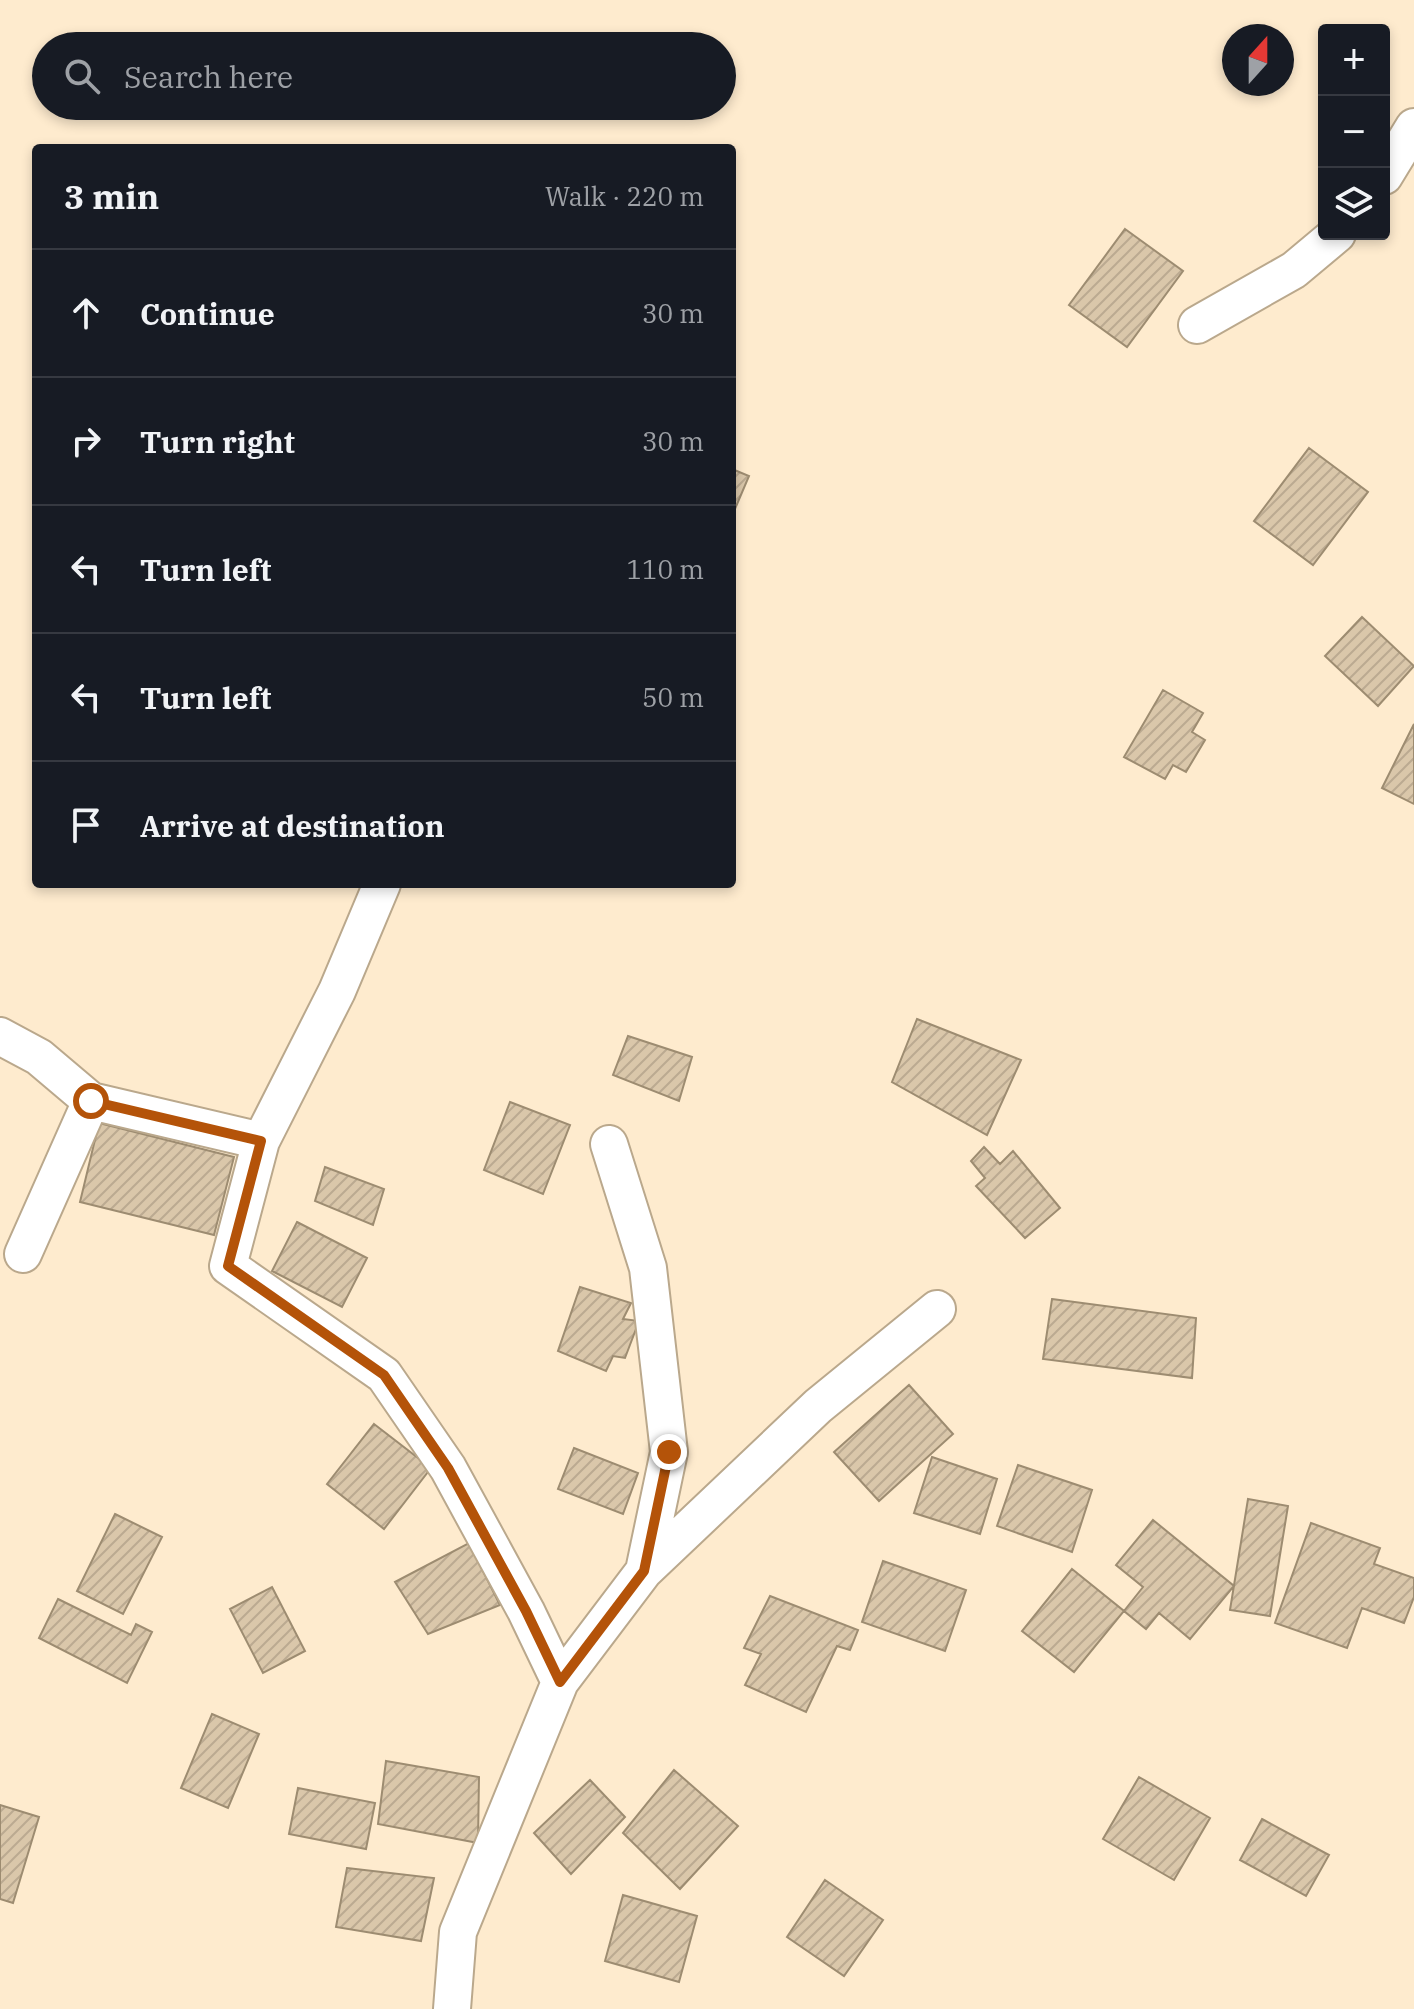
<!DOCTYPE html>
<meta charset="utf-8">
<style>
:root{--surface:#171b24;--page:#242831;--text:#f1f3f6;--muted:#9ea1a6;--line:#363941}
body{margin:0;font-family:"IBM Plex Serif",serif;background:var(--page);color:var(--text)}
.controls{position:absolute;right:24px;top:24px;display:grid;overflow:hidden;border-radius:8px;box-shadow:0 4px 12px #0003}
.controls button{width:72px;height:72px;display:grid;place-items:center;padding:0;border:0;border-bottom:2px solid var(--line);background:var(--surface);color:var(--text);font:40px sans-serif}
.compass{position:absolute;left:1222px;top:24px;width:72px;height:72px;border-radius:50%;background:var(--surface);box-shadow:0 4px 12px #0003;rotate:21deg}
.stop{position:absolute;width:24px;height:24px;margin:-18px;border:6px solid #b45309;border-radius:50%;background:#fff}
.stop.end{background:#b45309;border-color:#fff;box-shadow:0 2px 8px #0008}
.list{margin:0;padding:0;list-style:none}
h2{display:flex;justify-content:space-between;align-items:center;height:104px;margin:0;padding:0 32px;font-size:34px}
h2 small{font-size:26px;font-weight:400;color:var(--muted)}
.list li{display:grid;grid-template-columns:52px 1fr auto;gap:24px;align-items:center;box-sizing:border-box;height:128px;padding:0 32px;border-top:2px solid var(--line)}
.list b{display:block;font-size:30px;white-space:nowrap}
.list em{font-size:26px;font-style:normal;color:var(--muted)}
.icon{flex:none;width:44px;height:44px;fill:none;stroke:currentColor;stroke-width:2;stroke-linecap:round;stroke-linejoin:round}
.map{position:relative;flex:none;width:1414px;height:2009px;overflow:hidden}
.search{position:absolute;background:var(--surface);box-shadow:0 4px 12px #0003;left:32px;top:32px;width:704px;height:88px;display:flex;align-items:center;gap:20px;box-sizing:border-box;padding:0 28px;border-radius:44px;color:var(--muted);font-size:30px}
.panel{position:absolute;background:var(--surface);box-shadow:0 4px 12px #0003;left:32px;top:144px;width:704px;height:744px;border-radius:8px}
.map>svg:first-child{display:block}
</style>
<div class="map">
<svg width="1414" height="2009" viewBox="0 0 1414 2009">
<defs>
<pattern id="building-hatch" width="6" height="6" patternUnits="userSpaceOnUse" patternTransform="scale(2)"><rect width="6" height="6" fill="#dac7aa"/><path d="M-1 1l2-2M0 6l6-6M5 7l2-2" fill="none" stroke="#bbaa91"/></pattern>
</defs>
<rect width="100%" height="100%" fill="#feebce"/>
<path fill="url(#building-hatch)" stroke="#9d8c71" stroke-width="2" d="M1125 229 1183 271 1127 347 1069 305Z
M1309 448 1368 492 1313 565 1254 521Z
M732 469 749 476 732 516Z
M1362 617 1414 666 1378 706 1325 656Z
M1163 690 1203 713 1192 732 1205 740 1186 772 1173 765 1165 779 1124 757Z
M1414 724V804L1382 788Z
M917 1019 1021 1060 987 1135 892 1082Z
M628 1036 692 1057 679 1101 613 1075Z
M510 1102 570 1125 543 1194 484 1170Z
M99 1123 234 1157 214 1235 80 1202Z
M984 1147 1000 1164 1013 1151 1060 1208 1025 1238 976 1186 985 1178 971 1161Z
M325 1167 384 1189 373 1225 315 1201Z
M297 1222 367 1258 342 1307 272 1271Z
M580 1287 631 1303 623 1319 639 1321 625 1358 613 1356 606 1371 558 1351Z
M1052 1299 1196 1318 1192 1378 1043 1359Z
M909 1385 953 1434 879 1501 834 1452Z
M374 1424 431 1468 384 1529 327 1484Z
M574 1448 638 1473 623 1514 558 1489Z
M932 1457 997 1479 980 1534 914 1513Z
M1018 1465 1092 1490 1072 1552 997 1526Z
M1248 1499 1288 1506 1270 1616 1230 1610Z
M115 1514 162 1537 123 1614 77 1591Z
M1153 1520 1234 1586 1190 1639 1159 1613 1146 1629 1124 1611 1143 1587 1116 1565Z
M1311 1523 1380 1548 1374 1564 1414 1578V1597L1404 1623 1362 1608 1347 1648 1275 1623Z
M469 1543 500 1605 428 1634 395 1582Z
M883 1561 966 1590 945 1651 862 1622Z
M1072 1569 1124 1611 1074 1672 1022 1631Z
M272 1587 305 1651 263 1673 230 1609Z
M770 1596 858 1630 850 1650 837 1646 806 1712 745 1685 761 1654 744 1648Z
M58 1599 131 1635 136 1624 152 1632 127 1683 39 1638Z
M212 1714 259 1734 228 1808 181 1788Z
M386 1761 479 1777 478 1843 378 1824Z
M674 1770 738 1826 680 1889 623 1833Z
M1139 1777 1210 1818 1174 1880 1103 1839Z
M590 1780 625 1817 571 1874 534 1833Z
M298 1788 375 1803 366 1849 289 1834Z
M0 1805 39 1817 13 1903 0 1899Z
M1262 1819 1329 1855 1306 1896 1240 1860Z
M347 1868 434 1878 421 1941 336 1927Z
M825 1880 883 1920 844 1976 787 1937Z
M623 1895 697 1916 679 1982 605 1961Z"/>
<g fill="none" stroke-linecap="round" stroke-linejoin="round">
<g stroke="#baa88c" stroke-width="40">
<path id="street" d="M1384 176 1414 127
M1197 325 1294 270 1337 234
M0 1036 39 1057 91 1101 261 1141 337 991 382 884
M261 1141 228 1266 384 1375 448 1468 526 1611 560 1682
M609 1144 648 1268 669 1452 644 1571
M23 1254 91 1101
M452 2009 458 1932 560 1682 644 1571 818 1406 937 1309"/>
</g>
<use href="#street" stroke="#fff" stroke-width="36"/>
</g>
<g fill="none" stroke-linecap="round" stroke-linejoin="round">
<path stroke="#b45309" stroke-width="10" d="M91 1101 261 1141 228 1266 384 1375 448 1468 526 1611 560 1682 644 1571 669 1452"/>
</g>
</svg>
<div class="controls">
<button>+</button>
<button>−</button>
<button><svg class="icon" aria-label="layers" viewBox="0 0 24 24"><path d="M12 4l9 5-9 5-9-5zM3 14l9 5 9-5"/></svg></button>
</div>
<svg class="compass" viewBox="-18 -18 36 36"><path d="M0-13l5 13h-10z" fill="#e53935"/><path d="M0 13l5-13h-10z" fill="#9ea1a6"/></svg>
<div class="stop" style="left:91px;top:1101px"></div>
<div class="stop end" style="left:669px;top:1452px"></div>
<div class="search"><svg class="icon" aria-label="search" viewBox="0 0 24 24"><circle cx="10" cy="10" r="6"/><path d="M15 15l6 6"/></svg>Search here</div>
<section class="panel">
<h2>3 min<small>Walk · 220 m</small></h2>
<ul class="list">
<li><svg class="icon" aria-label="ahead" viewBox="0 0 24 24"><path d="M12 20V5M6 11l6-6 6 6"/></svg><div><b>Continue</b></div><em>30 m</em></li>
<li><svg class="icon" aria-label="right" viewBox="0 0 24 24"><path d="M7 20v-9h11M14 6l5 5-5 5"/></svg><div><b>Turn right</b></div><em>30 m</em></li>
<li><svg class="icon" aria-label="left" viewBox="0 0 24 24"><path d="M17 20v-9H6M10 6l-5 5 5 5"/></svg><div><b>Turn left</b></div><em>110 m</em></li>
<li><svg class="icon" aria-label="left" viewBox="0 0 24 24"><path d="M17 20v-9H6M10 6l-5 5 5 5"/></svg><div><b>Turn left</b></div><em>50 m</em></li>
<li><svg class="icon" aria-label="arrive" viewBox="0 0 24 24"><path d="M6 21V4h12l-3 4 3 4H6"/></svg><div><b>Arrive at destination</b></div></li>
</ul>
</section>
</div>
